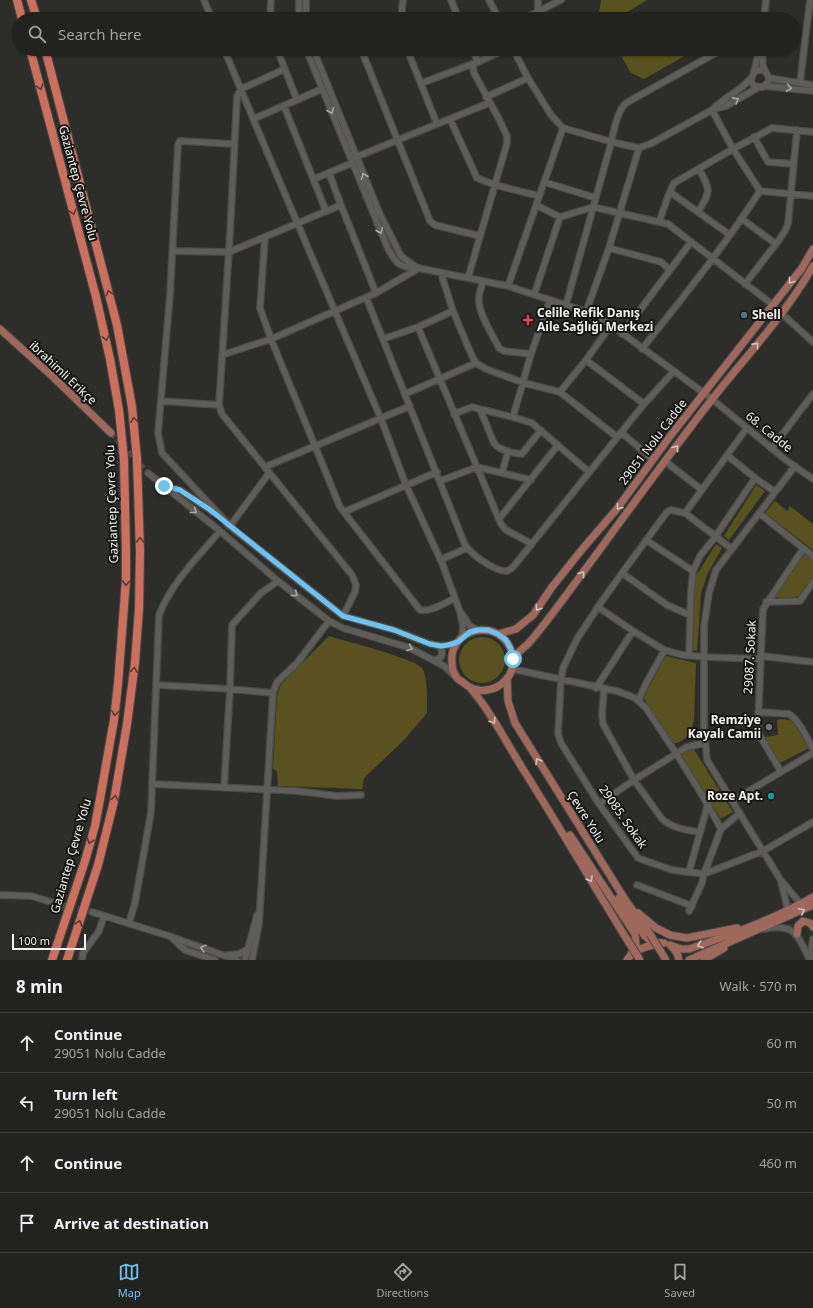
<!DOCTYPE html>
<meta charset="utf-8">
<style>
:root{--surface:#22221f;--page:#2a2a28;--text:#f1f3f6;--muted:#a2a4a4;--line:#3f3f3d;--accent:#6cc3f2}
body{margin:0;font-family:"Noto Sans",sans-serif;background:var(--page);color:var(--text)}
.scale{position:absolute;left:12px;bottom:10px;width:74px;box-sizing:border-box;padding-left:4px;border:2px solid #f3f2f0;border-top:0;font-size:11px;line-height:14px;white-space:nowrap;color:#f3f2f0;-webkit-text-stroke:3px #151513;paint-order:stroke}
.stop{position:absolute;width:12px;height:12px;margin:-9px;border:3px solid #6cc3f2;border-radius:50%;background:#fff}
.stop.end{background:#6cc3f2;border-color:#fff;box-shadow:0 1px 4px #0008}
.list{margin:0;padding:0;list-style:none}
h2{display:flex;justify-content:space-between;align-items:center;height:52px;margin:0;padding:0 16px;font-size:17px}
h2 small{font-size:13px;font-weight:400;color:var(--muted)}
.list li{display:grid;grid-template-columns:26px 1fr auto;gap:12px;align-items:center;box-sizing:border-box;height:60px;padding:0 16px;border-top:1px solid var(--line)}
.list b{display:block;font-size:15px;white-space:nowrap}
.list p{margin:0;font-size:13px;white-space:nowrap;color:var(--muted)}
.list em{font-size:13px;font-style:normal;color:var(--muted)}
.icon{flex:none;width:22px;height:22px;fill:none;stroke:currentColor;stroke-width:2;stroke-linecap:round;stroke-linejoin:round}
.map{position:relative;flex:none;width:813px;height:960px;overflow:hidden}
.search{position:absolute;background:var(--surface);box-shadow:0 1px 3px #0004;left:12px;right:12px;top:12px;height:44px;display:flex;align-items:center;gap:10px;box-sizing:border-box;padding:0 14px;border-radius:22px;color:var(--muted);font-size:15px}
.sheet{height:292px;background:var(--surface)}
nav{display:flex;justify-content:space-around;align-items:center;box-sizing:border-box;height:56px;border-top:1px solid var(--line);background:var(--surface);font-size:11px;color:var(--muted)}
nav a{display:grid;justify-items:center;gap:2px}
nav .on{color:var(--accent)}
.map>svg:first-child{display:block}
</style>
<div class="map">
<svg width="813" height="960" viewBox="0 0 813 960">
<rect width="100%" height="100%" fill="#2d2d29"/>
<path fill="#59511f" d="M601 0H647L624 14 621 19H598Z
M617 49H640L642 52 647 49H697L644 79 631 73Z
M756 485 765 491 729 540 724 536Z
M775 501 787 511 790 506 813 524V550L765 513Z
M716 544 722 548 707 575 701 594 697 651 691 650 694 579Z
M804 553 813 559V577L800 596 789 598 774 597Z
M329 636C345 641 413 658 422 668 428 676 427 703 427 713L403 741 364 778 362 789 278 786 277 771 273 769 277 696 281 684Z
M459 660a23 23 0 1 1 46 0a23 23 0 1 1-46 0Z
M666 656 696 663 694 719 691 733 682 741 673 744 644 699 646 692Z
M781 719 793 721 809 748 780 763 765 737 778 735 777 720Z
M693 748 733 812 721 819 680 755Z"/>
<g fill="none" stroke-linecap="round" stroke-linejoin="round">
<path stroke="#4b4b47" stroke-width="5.5" stroke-dasharray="5.5 3" stroke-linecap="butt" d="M111 433 148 473
M61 905 92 912"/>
<g stroke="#4a4a47" stroke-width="8">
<path id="minor" d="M204 0 212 19
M451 0 459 19
M489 0 499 19
M538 12V0
M270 19 271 0
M299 19V0
M306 19V0
M401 19 403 0
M523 19 561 0
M764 19 766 0
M224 49 270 159 381 419 406 485 442 563 460 612 463 626 462 637
M277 49 297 100
M306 49 388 249C397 264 399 268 418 268L508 286 593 314 611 325 712 399 787 461 813 479
M313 49 379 212 401 256 417 268
M361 49 430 221 435 225 480 236
M407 49 437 124
M513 49 528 78 551 115 563 128 612 142 639 148 652 143 712 110 726 106 759 87
M763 49C763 55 762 61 763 66 765 72 769 75 769 81L763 87 754 86 751 81 754 72 759 70 765 71
M478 62 506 49
M285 69 241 89 237 96 230 234 219 405 222 414 352 575 356 585 355 592 343 616
M754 72 759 49
M769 78 813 85
M422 83 475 63
M800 83 810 0
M765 86 813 91
M486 97 528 78
M284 106 326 211
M712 110 733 149 772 128 813 132
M712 110C724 97 740 92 751 78
M253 119 322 89
M450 119 477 178 495 185 539 196
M754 137 768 162 794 164
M234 144 180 141 178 145 170 295 158 433 162 453 230 526 269 473
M356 157 489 103
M329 173 341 205
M314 179 352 163
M544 182 596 198
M670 192 730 235
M536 205 560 217 593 207 668 224 773 305
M698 212C711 191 711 191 699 169
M742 219 776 244 745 284
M659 222 669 194 674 183 733 149 760 191
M265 237 260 308 271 339 340 507 420 610C431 612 445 603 455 598
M776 244 785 231 788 224 797 130
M609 248 661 262 670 270
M173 251 229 252 341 205 376 293
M441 273 453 311 472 356 476 363 486 369 524 383 560 392 617 437
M468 278 507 143V136L499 119 474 73 473 67 475 63 478 62 472 49
M483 281C481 288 478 295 479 302 480 316 493 336 499 348L504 351 531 354
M508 286 563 128
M534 295 560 217
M366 297 465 545C471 554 495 572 507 571 510 570 512 568 514 566L644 404 674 371
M566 305C580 255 594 204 608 154 613 139 615 113 626 103L723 49
M586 312 609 248 639 148
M781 313 813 342
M418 327 501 524 506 530 532 544
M622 334 691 242
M383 339 418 327 453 311
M642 349C683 297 724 247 760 191L813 196
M222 355 271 339 376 293 419 268
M586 360 644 404
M560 392 586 360 611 325
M405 394 476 363
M161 401 219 405
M480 409 494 443C500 451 512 453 522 454L541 430
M454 414 472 407 516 418 532 423 589 472
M513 417 531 354 550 300
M621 432 653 460
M772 448 813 394
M728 456 755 478 775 492
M666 462 702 490
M795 466 716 570 709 593 704 626V726L707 760 780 879 800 903
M265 467 410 406
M148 473 220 531 278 581 329 621 343 628 410 648 444 666 454 675
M502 473 508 451
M440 481 477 467 531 480
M166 487 180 490 213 512
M344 512 437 472
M685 513 671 510 667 512 622 573 600 604 577 639 563 668 561 680 558 734 561 743 599 804 638 858 672 870 704 874 763 851 813 822
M759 513 813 556
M499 519 558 445
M227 524 343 616 394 630 430 644 441 646 449 645 458 642
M646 540 693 571
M732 549 685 513 747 428
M440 560 467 548
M622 573 667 605 690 615
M766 602 800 601 813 582
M598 607 633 631 664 650 683 655 704 657 761 659
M462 614 470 626 478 630
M689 655 691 590 693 571 700 556 715 537 755 478
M761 656 813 662
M434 660 439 659 442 655V650L438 645
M512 669 617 691 635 698 646 708C672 747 699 787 721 829
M157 685 230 689 273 693
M596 688 633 631
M604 689 602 715 603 724 634 780 662 819C672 828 686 830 699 832
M639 701C643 684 657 667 664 650
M758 712 789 714C801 722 806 737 813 749
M781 772 759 734 758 724 763 609 803 549
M152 784 297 791 337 796 361 795
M224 788 230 689 232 625 261 593 278 581
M732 801 813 753
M599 804 634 780 687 747 705 743
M689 872 708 804
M781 882 788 910
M637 885 692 906
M0 895 31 896 61 905
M689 911 702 883 704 874 721 829 740 813
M92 912 169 936 237 960
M129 923 135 903 151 812 159 615C172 582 198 557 220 531
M764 929C796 923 797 935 810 960
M173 939 185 950 215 960
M228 955 239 954 248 949
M810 959 813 939
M82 960 83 953 99 931 104 916
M245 960 257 915
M252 960 259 924 273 693 277 682 297 663 329 621"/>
</g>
<g stroke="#4a4a47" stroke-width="9">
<path id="major" d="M0 329 52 376 111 433
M498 634 516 629 533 615 552 587 584 547 616 510 671 435 802 268 813 249
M513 659C512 652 510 645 505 640 487 619 449 633 452 662 452 667 453 673 457 678 459 680 463 682 465 684 475 692 486 692 497 687 504 683 510 676 512 669 513 666 512 661 513 659 516 653 524 648 528 644 541 629 553 613 564 598 614 531 662 463 713 398 747 355 786 314 813 266
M507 678 508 701 515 723 626 901 650 934
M471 689C491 712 505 740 521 766 557 823 591 881 626 938
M570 835 635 934 636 945 630 956
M619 898 644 935 652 942 664 943
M638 913 656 928 670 935 687 938 737 928
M797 934 798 926 803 921 810 923 813 927
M670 945 681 949H689C731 935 775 919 813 897
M670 945C675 949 678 954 679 960
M627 960C633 950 647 946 658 944
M689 960 813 905
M704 960 724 948"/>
</g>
<g stroke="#4a4a47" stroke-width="10">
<path id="highway" d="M17 0 22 19
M31 0 37 19
M30 49 96 297 110 359 119 410 124 460 126 551V580L118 684 114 720 100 799 95 826 85 861 52 960
M45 49 117 325 132 407 137 459 140 551 139 609 135 662 127 724 114 801 98 865 67 960"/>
</g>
<use href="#minor" stroke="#5e5d59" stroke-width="5.5"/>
<use href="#major" stroke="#9f685d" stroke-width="7"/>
<use href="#highway" stroke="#cb705f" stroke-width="8"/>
<g stroke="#4a4a47" stroke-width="9" stroke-linecap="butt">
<path id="major-bridge" d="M650 934 666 960
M626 938 640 960"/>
</g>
<use href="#major-bridge" stroke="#9f685d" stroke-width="7"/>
</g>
<defs><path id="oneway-chevron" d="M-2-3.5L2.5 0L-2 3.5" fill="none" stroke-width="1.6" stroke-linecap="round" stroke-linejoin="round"/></defs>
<g stroke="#5e3931">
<use href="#oneway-chevron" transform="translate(40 87) rotate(75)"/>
<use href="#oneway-chevron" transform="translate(73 212) rotate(75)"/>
<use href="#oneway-chevron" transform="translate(109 293) rotate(-105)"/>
<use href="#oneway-chevron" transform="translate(106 338) rotate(79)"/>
<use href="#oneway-chevron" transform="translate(134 420) rotate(-96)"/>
<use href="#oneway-chevron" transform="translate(140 540) rotate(-92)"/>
<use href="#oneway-chevron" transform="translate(126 583) rotate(93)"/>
<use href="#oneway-chevron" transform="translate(134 670) rotate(-84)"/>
<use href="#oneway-chevron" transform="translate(115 713) rotate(97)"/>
<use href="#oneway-chevron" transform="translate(115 798) rotate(-80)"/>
<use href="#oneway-chevron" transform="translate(90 841) rotate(106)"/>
<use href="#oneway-chevron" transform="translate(79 923) rotate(-72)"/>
</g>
<g stroke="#a8a8a4">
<use href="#oneway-chevron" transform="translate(789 88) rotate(7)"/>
<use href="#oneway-chevron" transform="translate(736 100) rotate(-29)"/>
<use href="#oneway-chevron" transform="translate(331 111) rotate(68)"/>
<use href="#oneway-chevron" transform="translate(364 176) rotate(-112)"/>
<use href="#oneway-chevron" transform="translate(380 231) rotate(67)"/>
<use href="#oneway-chevron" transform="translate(194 511) rotate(38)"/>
<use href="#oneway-chevron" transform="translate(295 594) rotate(39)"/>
<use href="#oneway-chevron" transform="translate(410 648) rotate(21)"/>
<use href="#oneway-chevron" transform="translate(203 948) rotate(-161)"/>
</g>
<g stroke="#d6c2bd">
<use href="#oneway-chevron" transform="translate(791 281) rotate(128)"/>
<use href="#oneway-chevron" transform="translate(756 345) rotate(-51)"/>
<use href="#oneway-chevron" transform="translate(676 448) rotate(-53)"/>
<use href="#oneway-chevron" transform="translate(619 507) rotate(127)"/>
<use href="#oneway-chevron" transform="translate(582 574) rotate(-53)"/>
<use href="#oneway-chevron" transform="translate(538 608) rotate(124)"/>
<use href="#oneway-chevron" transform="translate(493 721) rotate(57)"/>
<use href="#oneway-chevron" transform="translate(538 761) rotate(-121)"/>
<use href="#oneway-chevron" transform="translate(590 879) rotate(60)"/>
<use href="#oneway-chevron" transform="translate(802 911) rotate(-25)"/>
<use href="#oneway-chevron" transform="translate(700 945) rotate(161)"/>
</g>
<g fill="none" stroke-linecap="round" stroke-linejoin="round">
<path stroke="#6cc3f2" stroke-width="5" d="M164 486 180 490 209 509 343 616 394 630 430 644 441 646 448 645 458 642 470 632 478 630H488L498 634 506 640 511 649 513 659"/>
</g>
<circle fill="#5c6f8a" stroke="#151513" stroke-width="1.5" cx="744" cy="315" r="4"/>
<path fill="#e0444e" stroke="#151513" stroke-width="1.5" d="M526 314h4v4h4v4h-4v4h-4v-4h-4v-4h4z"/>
<circle fill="#6b7280" stroke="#151513" stroke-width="1.5" cx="769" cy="727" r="4"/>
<circle fill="#0f9aa8" stroke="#151513" stroke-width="1.5" cx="771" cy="796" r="4"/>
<g text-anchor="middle" stroke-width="4" stroke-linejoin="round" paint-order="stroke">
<g font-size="12" fill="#f3f2f0" stroke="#151513">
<text transform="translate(78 183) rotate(75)" y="4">Gaziantep Çevre Yolu</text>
<text transform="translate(63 373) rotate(43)" y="4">ibrahimli Erikçe</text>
<text transform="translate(769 432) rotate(39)" y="4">68. Cadde</text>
<text transform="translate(653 442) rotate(-53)" y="4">29051 Nolu Cadde</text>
<text transform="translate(112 504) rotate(-92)" y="4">Gaziantep Çevre Yolu</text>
<text transform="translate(750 657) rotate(-87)" y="4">29087. Sokak</text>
<text transform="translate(586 817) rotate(58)" y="4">Çevre Yolu</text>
<text transform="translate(623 817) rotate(55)" y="4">29085. Sokak</text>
<text transform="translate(71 856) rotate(-74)" y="4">Gaziantep Çevre Yolu</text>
</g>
<g font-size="12" font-weight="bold" fill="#f3f2f0" stroke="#151513" text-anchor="start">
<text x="537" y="317">Celile Refik Danış<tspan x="537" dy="14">Aile Sağlığı Merkezi</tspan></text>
<text x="752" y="319">Shell</text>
<text x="761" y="724" text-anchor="end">Remziye<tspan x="761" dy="14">Kayalı Camii</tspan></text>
<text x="763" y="800" text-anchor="end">Roze Apt.</text>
</g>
</g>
</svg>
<div class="scale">100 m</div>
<div class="stop" style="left:513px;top:659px"></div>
<div class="stop end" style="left:164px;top:486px"></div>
<div class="search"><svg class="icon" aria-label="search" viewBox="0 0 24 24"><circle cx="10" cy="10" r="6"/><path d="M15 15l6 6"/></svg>Search here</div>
</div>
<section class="sheet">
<h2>8 min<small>Walk · 570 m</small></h2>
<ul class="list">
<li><svg class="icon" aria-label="ahead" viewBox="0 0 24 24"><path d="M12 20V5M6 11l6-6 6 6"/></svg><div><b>Continue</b><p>29051 Nolu Cadde</p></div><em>60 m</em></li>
<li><svg class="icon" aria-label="left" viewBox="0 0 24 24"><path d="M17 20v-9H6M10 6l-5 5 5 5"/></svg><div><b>Turn left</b><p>29051 Nolu Cadde</p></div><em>50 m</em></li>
<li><svg class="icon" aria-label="ahead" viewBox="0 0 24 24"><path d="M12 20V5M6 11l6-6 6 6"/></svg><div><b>Continue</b></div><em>460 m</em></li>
<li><svg class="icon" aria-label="arrive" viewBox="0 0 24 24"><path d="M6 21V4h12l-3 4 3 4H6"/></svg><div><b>Arrive at destination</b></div></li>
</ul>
</section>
<nav>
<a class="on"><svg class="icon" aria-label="map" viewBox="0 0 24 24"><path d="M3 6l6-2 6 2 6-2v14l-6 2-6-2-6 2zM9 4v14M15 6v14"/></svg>Map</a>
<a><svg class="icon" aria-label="directions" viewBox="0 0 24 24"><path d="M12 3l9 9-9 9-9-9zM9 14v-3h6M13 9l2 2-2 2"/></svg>Directions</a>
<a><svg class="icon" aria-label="saved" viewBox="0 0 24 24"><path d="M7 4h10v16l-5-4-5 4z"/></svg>Saved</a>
</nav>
